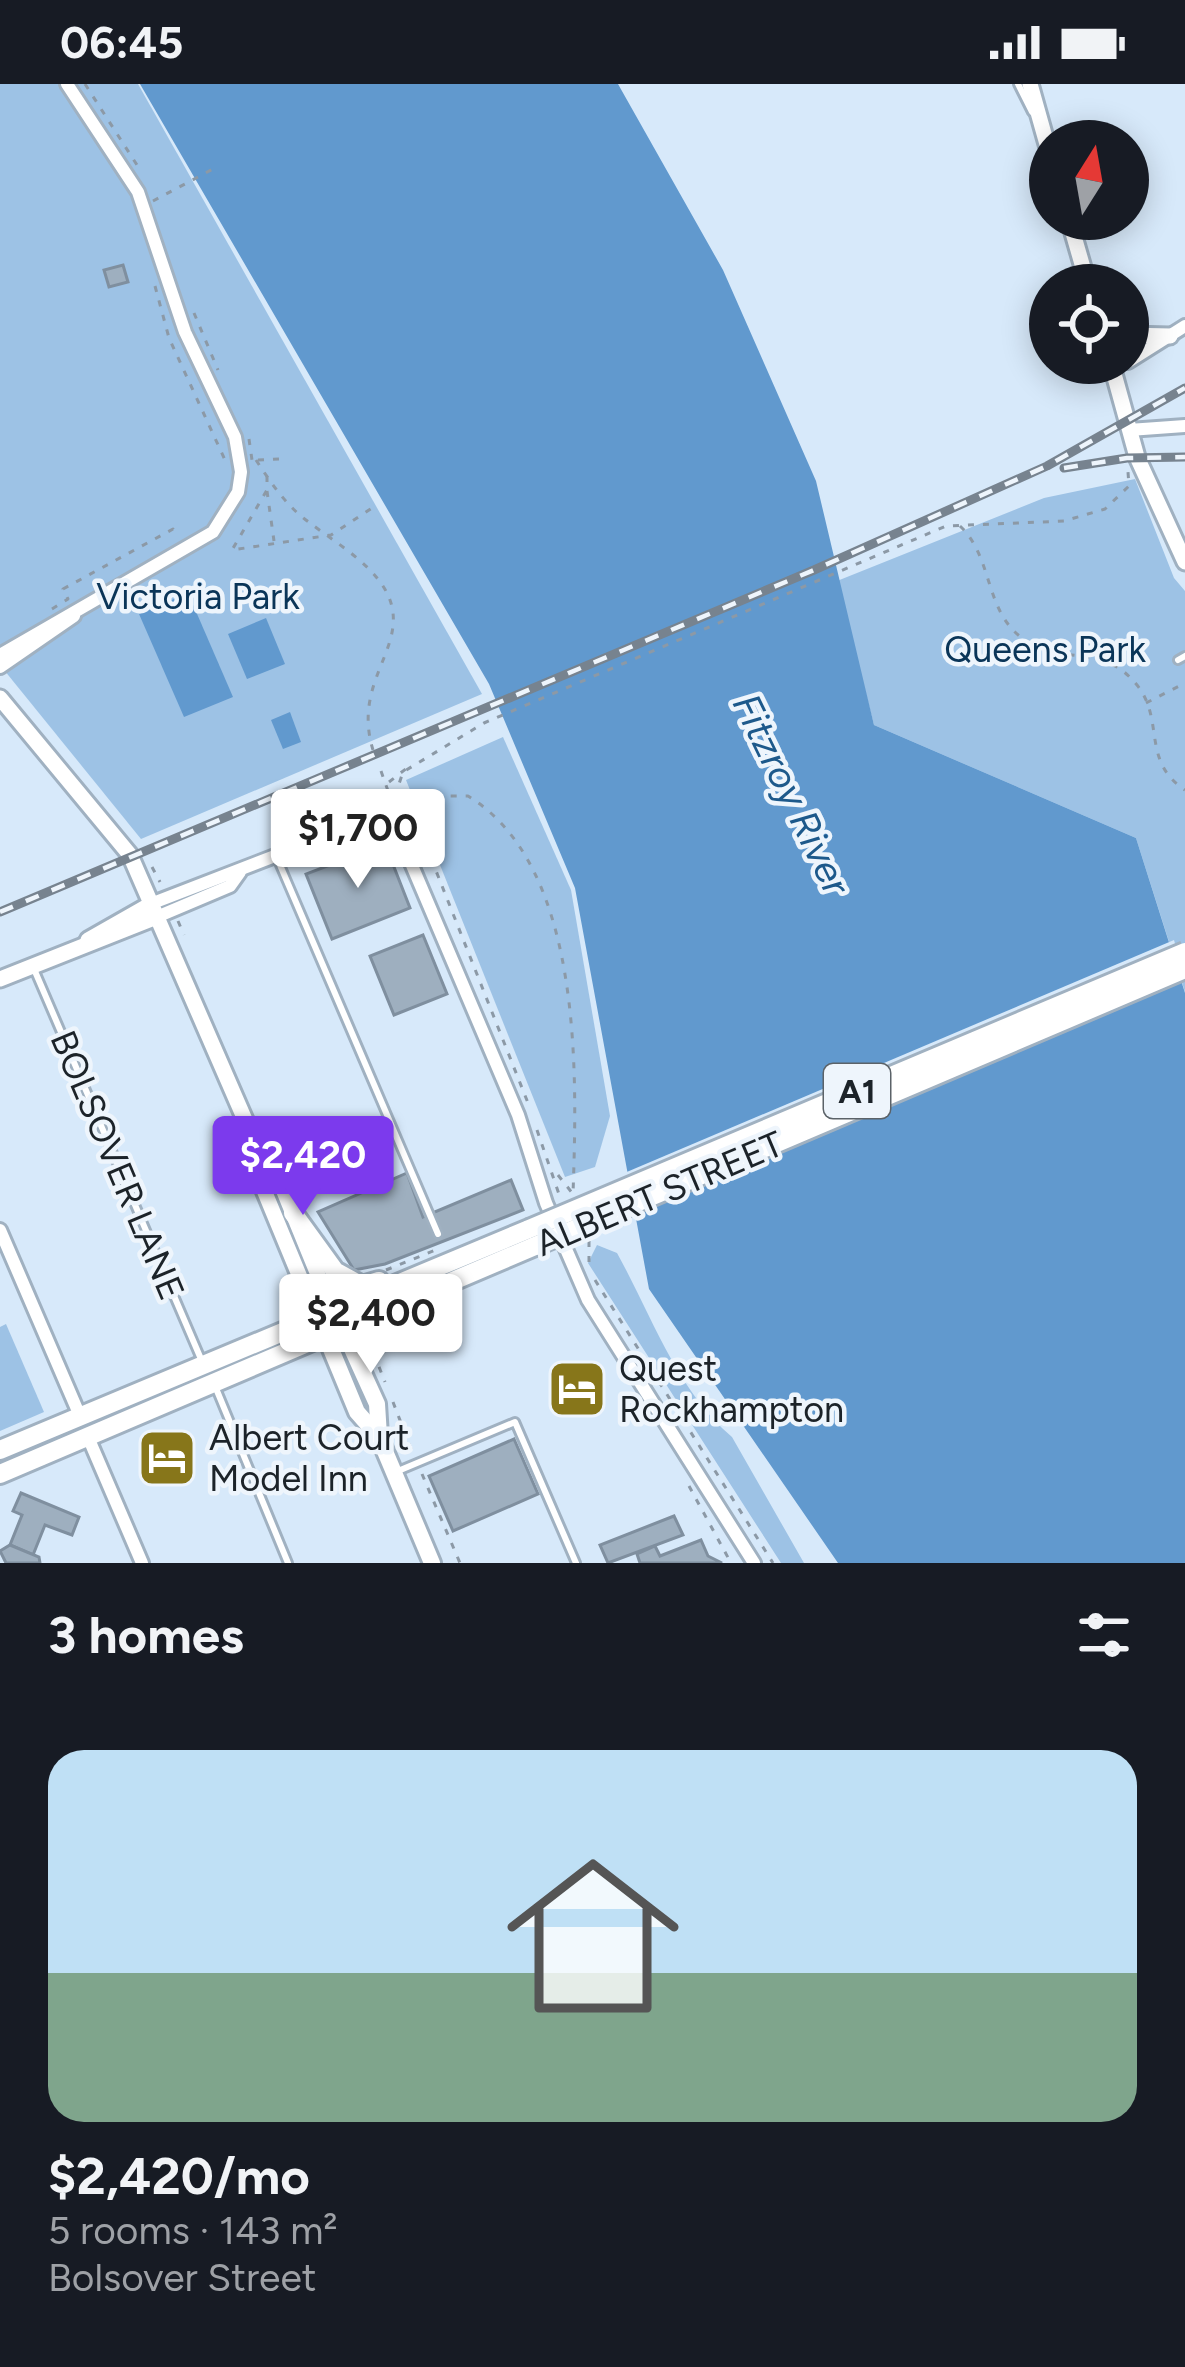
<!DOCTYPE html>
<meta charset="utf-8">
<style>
:root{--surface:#171b24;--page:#20242c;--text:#f1f3f6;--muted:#9ea1a6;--line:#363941;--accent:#7c3aed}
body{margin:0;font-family:Figtree,sans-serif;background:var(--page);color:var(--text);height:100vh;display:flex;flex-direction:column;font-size:45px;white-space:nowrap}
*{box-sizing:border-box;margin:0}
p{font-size:39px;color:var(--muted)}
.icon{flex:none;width:66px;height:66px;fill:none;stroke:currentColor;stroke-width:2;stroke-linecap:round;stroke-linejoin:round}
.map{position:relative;height:1479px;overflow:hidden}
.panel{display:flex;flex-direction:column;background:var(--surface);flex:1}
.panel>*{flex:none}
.needle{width:78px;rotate:11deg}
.tools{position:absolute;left:1029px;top:36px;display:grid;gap:24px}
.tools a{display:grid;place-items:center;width:120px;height:120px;border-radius:50%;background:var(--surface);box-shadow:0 6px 30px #0003;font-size:60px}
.price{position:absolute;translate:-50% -102px;padding:0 27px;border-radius:12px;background:#fff;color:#222;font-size:39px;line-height:78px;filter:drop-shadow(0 3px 6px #0008)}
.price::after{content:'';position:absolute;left:50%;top:72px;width:36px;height:27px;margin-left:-18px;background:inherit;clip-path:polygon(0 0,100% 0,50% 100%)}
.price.on{background:var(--accent);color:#fff}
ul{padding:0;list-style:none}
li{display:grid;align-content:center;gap:24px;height:636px;padding:0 48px}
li+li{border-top:3px solid var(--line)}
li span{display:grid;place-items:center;height:372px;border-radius:36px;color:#555}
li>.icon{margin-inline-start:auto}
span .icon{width:216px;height:216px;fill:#fffc;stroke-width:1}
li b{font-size:51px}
h2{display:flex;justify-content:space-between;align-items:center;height:144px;padding:0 48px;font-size:51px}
.status{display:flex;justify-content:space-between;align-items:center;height:84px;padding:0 60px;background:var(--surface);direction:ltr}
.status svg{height:33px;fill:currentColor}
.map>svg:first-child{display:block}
.green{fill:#9dc2e5}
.water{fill:#6199ce}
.pier{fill:#d7e9fa}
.building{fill:#9eafbf;stroke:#7f8f9f;stroke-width:3}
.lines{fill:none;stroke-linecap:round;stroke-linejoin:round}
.service-casing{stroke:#a0b1c1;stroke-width:12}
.minor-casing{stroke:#a0b1c1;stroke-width:18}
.tertiary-casing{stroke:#a0b1c1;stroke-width:21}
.secondary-casing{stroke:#a0b1c1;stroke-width:22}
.trunk-casing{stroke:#a0b1c1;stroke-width:24}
.path{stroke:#8c99a6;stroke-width:3;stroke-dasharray:6 9;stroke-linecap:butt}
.service{stroke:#fff;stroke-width:6}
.minor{stroke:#fff;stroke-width:12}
.tertiary{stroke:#fff;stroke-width:15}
.secondary{stroke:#fff;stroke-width:16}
.trunk{stroke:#fff;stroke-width:18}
.rail-casing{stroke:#77838f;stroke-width:9}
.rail{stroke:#eef5fc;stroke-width:4.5;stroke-dasharray:14;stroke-linecap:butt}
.trunk-bridge-casing{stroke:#a0b1c1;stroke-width:24;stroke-linecap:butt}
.trunk-bridge{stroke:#fff;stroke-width:18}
.labels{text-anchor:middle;stroke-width:9;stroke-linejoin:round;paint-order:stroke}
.shield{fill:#eef5fc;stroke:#5b6268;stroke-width:3}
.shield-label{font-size:33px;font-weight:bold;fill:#1c2329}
.park-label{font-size:36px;fill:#0a3558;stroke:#eef5fc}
.street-label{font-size:36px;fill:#1c2329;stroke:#eef5fc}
.poi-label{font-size:36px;fill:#1c2329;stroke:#eef5fc;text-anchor:start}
.water-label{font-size:39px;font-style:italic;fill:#1d598b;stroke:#eef5fc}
</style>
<div class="status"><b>06:45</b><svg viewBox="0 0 49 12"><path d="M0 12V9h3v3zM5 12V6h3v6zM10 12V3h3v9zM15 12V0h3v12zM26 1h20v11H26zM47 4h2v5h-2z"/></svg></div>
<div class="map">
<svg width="1185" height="1479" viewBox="0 0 1185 1479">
<rect width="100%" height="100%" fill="#d7e9fa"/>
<g class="green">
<polygon points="0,0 138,0 482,610 141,755 0,581"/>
<polygon points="1135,395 1174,494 1185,507 1185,908 1136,754 874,641 837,497 1044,414"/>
<polygon points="503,653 571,806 610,1032 595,1083 565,1093 406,696"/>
<path d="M597 1161 617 1169C651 1230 677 1307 732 1353L804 1479H781L588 1179Z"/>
<polygon points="6,1240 44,1328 0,1347 0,1243"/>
</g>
<g class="water">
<polygon points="140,0 618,0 723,186 816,397 874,641 1136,754 1185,909 1185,1479 838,1479 649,1205 575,804 489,600"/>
<polygon points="188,509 233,613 184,633 139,530"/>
<polygon points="266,534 285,580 247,595 228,550"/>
<polygon points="290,628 301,658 283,665 271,636"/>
</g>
<polygon class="pier" points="1174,856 1185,897 630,1133 622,1090"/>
<g class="building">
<polygon points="123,181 128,198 109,203 104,186"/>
<polygon points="385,760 410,824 332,855 306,790"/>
<polygon points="423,851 447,910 394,931 370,872"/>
<polygon points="407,1089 423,1133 511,1096 523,1126 385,1180 354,1186 318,1128"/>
<polygon points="514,1355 538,1410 453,1447 429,1392"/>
<polygon points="21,1409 79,1433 72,1451 45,1441 33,1471 10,1461 22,1431 13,1427"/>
<polygon points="674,1432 683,1451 608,1479 600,1461"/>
<polygon points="701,1456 708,1472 722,1479 640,1479 637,1470 655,1462 660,1472"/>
<polygon points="10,1461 39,1473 40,1479 6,1479 0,1467"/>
</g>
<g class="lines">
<defs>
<g id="service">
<polyline points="1018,0 1032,28"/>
<polyline points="1178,576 1185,572"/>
<polyline points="277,774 438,1150"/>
<polyline points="34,885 201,1275"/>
<polyline points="215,1302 288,1479"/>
<polyline points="398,1387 515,1338 576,1479"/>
</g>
<g id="minor">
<polyline points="1128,278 1185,242"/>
<polyline points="1129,346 1185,342"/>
<polyline points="0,571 213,448 238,408 241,388 235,353 185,248 138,108 67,0"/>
<polyline points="0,583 74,532"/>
<polyline points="153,819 376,733 394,739 518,1031 546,1119 588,1216 754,1479"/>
<polyline points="159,832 230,802 240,788"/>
<polyline points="0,1146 80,1332"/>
<polyline points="88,1353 142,1479"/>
</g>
<g id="tertiary">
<polyline points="1030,0 1050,71"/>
<polyline points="1069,135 1088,201"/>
<polyline points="1128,251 1170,252"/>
<polyline points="1111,279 1137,373 1185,478"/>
<polyline points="0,614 130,771 249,1045 259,1094 316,1232"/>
<polyline points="88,856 153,819"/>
<polyline points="0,895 159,832"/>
<polyline points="251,1048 269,1071 332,1225"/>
</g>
<g id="secondary">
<polyline points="343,1245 377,1320 379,1352"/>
<polyline points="326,1253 357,1328 379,1353 432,1479"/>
</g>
<g id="trunk">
<polyline points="293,1129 335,1187 362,1202 379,1197"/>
<polyline points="0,1366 529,1145"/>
<polyline points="0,1390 535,1162"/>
</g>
</defs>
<use href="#service" class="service-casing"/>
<use href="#minor" class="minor-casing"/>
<use href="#tertiary" class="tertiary-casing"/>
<use href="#secondary" class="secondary-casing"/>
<use href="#trunk" class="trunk-casing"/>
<g class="path">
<polyline points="85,0 137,81"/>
<polyline points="153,117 213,85"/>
<polyline points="155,202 169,254 225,376"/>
<polyline points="194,229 218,286"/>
<polyline points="249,355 252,376"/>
<path d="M256 376C271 399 287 423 310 439 337 460 384 486 392 523 402 568 353 601 373 666"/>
<polyline points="258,376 281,375"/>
<polyline points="267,392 267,406 232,466 331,451 378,420"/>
<polyline points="267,407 274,457"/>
<path d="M960 442C995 475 983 531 1028 558 1066 582 1102 558 1137 601 1165 636 1141 677 1185 706"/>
<polyline points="52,525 68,515 63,505 173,445 178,453"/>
<polyline points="1146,619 1185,599"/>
<polyline points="381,687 393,721 409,728 423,754 528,1019"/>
<polyline points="389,698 407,684"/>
<polyline points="408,727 399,700 403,688 484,639 946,442 1064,437 1105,425 1129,402 1128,388"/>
<polyline points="350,728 369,718 391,720"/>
<path d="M418 741 446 712H468C584 783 577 992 573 1110L554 1086"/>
<polyline points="152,783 160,798"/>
<polyline points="178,837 184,851"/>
<polyline points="537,1046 561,1116"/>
<polyline points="589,1157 589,1184"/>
<polyline points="386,1186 438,1165"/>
<polyline points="595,1196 773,1479"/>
<polyline points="368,1255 385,1298"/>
<polyline points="393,1318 413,1370"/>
<polyline points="422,1390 460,1479"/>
<polyline points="689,1402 731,1479"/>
</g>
<use href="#service" class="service"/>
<use href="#minor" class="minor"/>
<use href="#tertiary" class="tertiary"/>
<use href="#secondary" class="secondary"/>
<use href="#trunk" class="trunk"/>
<defs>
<g id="rail">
<polyline points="1064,384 1127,374 1185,373"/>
<polyline points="0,828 814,486 1047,382 1185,304"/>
</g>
</defs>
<use href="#rail" class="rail-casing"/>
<use href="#rail" class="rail"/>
<defs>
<g id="trunk-bridge">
<polyline points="529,1145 1185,868"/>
<polyline points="535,1162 1185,885"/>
</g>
</defs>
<use href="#trunk-bridge" class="trunk-bridge-casing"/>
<use href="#trunk-bridge" class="trunk-bridge"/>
</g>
<defs>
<symbol id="hotel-square" viewBox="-11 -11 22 22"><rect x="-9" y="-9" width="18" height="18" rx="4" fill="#87761a" stroke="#eef5fc"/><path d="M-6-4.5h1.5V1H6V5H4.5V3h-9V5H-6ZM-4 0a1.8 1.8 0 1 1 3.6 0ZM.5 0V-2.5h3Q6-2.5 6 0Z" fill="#fff"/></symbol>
</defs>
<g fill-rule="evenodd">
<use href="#hotel-square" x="544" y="1272" width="66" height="66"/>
<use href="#hotel-square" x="134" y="1341" width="66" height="66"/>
</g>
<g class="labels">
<rect class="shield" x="824" y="980" width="66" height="54" rx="9"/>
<g class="shield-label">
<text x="857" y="1019">A1</text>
</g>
<g class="park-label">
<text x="198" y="525">Victoria Park</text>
<text x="1045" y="578">Queens Park</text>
</g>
<g class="street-label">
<text transform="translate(118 1081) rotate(67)" y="13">BOLSOVER LANE</text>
<text transform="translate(659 1109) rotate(-23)" y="13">ALBERT STREET</text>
</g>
<g class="poi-label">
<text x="619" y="1297">Quest<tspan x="619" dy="41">Rockhampton</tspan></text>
<text x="209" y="1366">Albert Court<tspan x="209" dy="41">Model Inn</tspan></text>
</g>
<g class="water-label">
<text transform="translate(792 710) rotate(64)" y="14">Fitzroy River</text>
</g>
</g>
</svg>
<div class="tools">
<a><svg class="needle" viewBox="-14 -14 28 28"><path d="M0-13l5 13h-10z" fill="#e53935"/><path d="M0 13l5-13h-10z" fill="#9ea1a6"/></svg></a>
<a><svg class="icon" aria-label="locate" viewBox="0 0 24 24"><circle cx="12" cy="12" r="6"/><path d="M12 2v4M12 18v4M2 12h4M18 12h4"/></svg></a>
</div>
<b class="price" style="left:358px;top:807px">$1,700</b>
<b class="price on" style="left:303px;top:1134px">$2,420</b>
<b class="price" style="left:371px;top:1292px">$2,400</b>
</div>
<section class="panel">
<h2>3 homes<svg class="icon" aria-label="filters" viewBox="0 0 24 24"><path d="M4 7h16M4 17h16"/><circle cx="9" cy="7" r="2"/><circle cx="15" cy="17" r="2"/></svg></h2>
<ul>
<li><span style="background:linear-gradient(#bfe0f5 60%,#7fa58c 0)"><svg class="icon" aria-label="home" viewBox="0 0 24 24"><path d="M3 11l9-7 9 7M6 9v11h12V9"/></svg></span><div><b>$2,420/mo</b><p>5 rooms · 143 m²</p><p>Bolsover Street</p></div></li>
</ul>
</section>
